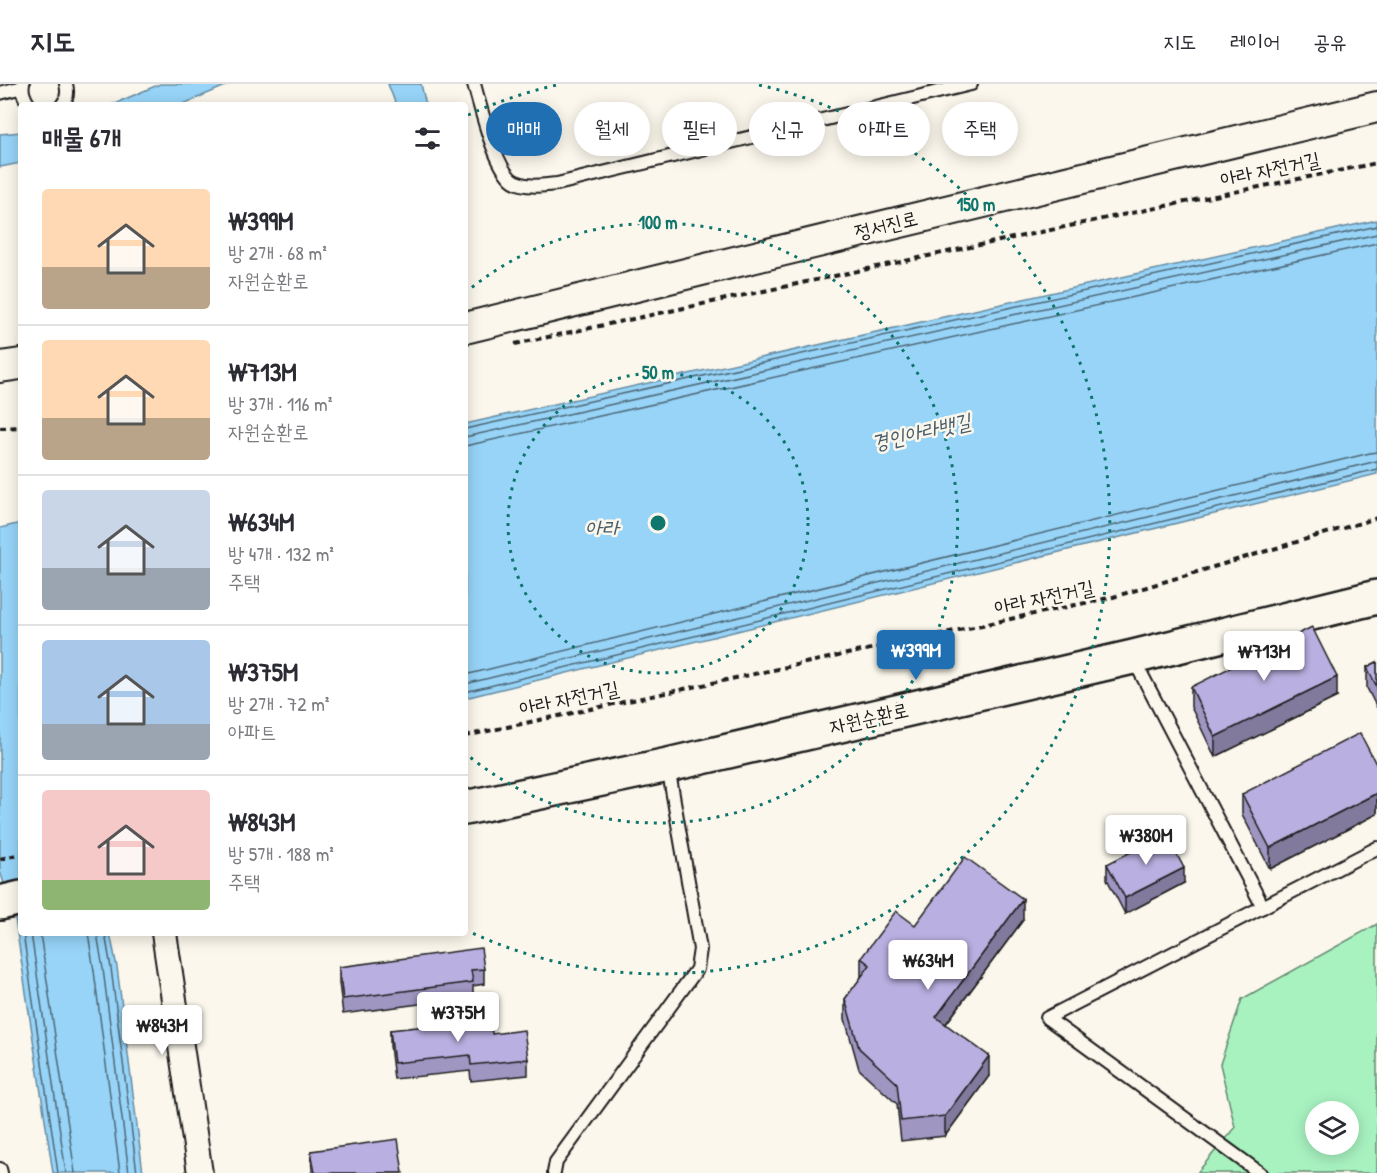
<!DOCTYPE html>
<html lang="ko">
<meta charset="utf-8">
<style>
:root{--surface:#fff;--page:#f2f2f3;--text:#2b2b33;--muted:#7c7c81;--line:#e1e1e2;--accent:#1f6fb2}
body{margin:0;font-family:"Patrick Hand","Poor Story",sans-serif;background:var(--page);color:var(--text);height:100vh;display:flex;flex-direction:column;font-size:22px;white-space:nowrap}
*{box-sizing:border-box;margin:0}
p{font-size:20px;color:var(--muted)}
.icon{flex:none;width:33px;height:33px;fill:none;stroke:currentColor;stroke-width:2;stroke-linecap:round;stroke-linejoin:round}
.map{position:relative;flex:1;overflow:hidden}
.drawer{position:absolute;left:18px;top:18px;width:450px;height:834px;display:flex;flex-direction:column;background:var(--surface);border-radius:6px;box-shadow:0 3px 15px #0003}
.drawer>*{flex:none}
.top-card{position:absolute;left:486px;top:18px;width:570px;height:54px;display:flex;gap:12px}
.tools{position:absolute;left:1305px;top:1017px;display:grid;gap:12px}
.tools a{display:grid;place-items:center;width:54px;height:54px;border-radius:50%;background:var(--surface);box-shadow:0 3px 15px #0003;font-size:30px}
.price{position:absolute;translate:-50% -51px;padding:0 14px;border-radius:6px;background:#fff;color:#222;font-size:20px;line-height:39px;filter:drop-shadow(0 2px 3px #0008)}
.price::after{content:'';position:absolute;left:50%;top:36px;width:18px;height:14px;margin-left:-9px;background:inherit;clip-path:polygon(0 0,100% 0,50% 100%)}
.price.on{background:var(--accent);color:#fff}
ul{padding:0;list-style:none}
li{display:flex;align-items:center;gap:18px;height:150px;padding:0 24px}
li+li{border-top:2px solid var(--line)}
li span{display:grid;place-items:center;flex:none;width:168px;height:120px;border-radius:6px;color:#555}
li>.icon{margin-inline-start:auto}
span .icon{width:72px;height:72px;fill:#fffc;stroke-width:1}
li b{font-size:26px}
h2{display:flex;justify-content:space-between;align-items:center;height:72px;padding:0 24px;font-size:26px}
.pill{padding:0 21px;border-radius:27px;background:var(--surface);box-shadow:0 3px 15px #0003;font-size:21px;line-height:54px}
.pill.on{background:var(--accent);color:#fff}
header{display:flex;align-items:center;gap:36px;box-sizing:border-box;height:84px;padding:0 30px;background:var(--surface);border-bottom:2px solid var(--line)}
header strong{font-size:28px}
nav{display:flex;gap:33px;margin-inline-start:auto;font-size:21px}
.map>svg:first-child{display:block}
.green{fill:#a8f2c0;stroke:#62876e;stroke-width:1.5;fill-rule:evenodd}
.water{fill:#97d4f8;stroke:#668aa0;stroke-width:1.5}
.lines{fill:none;stroke-linecap:round;stroke-linejoin:round}
.shore{stroke:#4d6674;stroke-width:1.5}
.service-casing{stroke:#1c1c1c;stroke-width:16}
.minor-casing{stroke:#1c1c1c;stroke-width:28}
.tertiary-casing{stroke:#1c1c1c;stroke-width:34}
.secondary-casing{stroke:#1c1c1c;stroke-width:38}
.path{stroke:#1c1c1c;stroke-width:4;stroke-dasharray:6 4.5;stroke-linecap:butt}
.service{stroke:#fbf7ec;stroke-width:12}
.minor{stroke:#fbf7ec;stroke-width:24}
.tertiary{stroke:#fbf7ec;stroke-width:30}
.secondary{stroke:#fbf7ec;stroke-width:33}
.wall{fill:#9f96c1;stroke:#1c1c1c;stroke-width:1.5}
.shaded-wall{fill:#827a9d;stroke:#1c1c1c;stroke-width:1.5}
.building{fill:#b9afe0;stroke:#1c1c1c;stroke-width:1.5}
.ring{fill:none;stroke:#0f766e;stroke-width:3;stroke-dasharray:3 6}
.labels{text-anchor:middle;stroke-width:5;stroke-linejoin:round;paint-order:stroke}
.street-label{font-size:20px;fill:#1c1c1c;stroke:#fbf7ec}
.water-label{font-size:21px;font-style:italic;fill:#475c69;stroke:#fbf7ec}
.centre{fill:#0f766e;stroke:#fbf7ec;stroke-width:3}
.ring-label{font-size:18px;text-anchor:middle;font-weight:bold;fill:#0f766e;stroke:#fbf7ec;stroke-width:5;stroke-linejoin:round;paint-order:stroke}
</style>
<header>
<strong>지도</strong>
<nav><a>지도</a><a>레이어</a><a>공유</a></nav>
</header>
<div class="map">
<svg width="1377" height="1089" viewBox="0 0 1377 1089">
<rect width="100%" height="100%" fill="#fbf7ec"/>
<filter id="ink" filterUnits="userSpaceOnUse"><feTurbulence type="fractalNoise" baseFrequency=".0167" numOctaves="2"/><feDisplacementMap in="SourceGraphic" scale="12" xChannelSelector="R" yChannelSelector="G"/><feConvolveMatrix kernelMatrix="1 2 1 2 8 2 1 2 1" color-interpolation-filters="sRGB"/></filter>
<g filter="url(#ink)">
<path class="green" d="M1377 840V1089H1197L1235 1043 1220 980 1242 915ZM1316 1028H1348V1060H1316Z"/>
<g class="water">
<polygon points="160,0 230,0 181,21 111,21"/>
<polygon points="388,0 421,0 426,21 396,21"/>
<polygon points="21,48 21,79 0,83 0,50"/>
<polygon points="1377,136 1377,390 465,614 465,340"/>
<polygon points="21,439 21,849 110,849 117,883 143,1089 53,1089 15,835 0,787 0,444"/>
</g>
<g class="lines">
<g class="shore">
<polyline points="465,345 1377,142"/>
<polyline points="465,353 1377,150"/>
<polyline points="465,362 1377,159"/>
<polyline points="465,591 1370,369 1377,368"/>
<polyline points="465,600 1377,377"/>
<polyline points="465,608 1377,385"/>
<polyline points="23,849 58,1089"/>
<polyline points="31,849 66,1089"/>
<polyline points="40,849 75,1089"/>
<polyline points="88,849 94,887 120,1089"/>
<polyline points="97,849 103,885 129,1089"/>
<polyline points="105,849 111,884 137,1089"/>
</g>
<defs>
<g id="service">
<path d="M23 0C21 8 25 15 29 21"/>
<path d="M474 0C480 21 496 90 516 98 529 104 543 101 557 100L971 0"/>
<polyline points="0,9 22,3"/>
<path d="M62 21C68 15 68 8 66 0"/>
<polyline points="1133,574 1263,823"/>
<polyline points="0,1085 1,1089"/>
<polyline points="554,1089 556,1078 697,885 700,865 668,683"/>
<polyline points="1260,1089 1047,934 1377,764"/>
</g>
<polyline id="minor" points="164,849 200,1089"/>
<g id="tertiary">
<polyline points="465,244 714,183 1377,23"/>
<polyline points="0,283 21,280"/>
</g>
<g id="secondary">
<polyline points="465,724 668,681 1133,573 1377,513"/>
<polyline points="0,819 21,814"/>
</g>
</defs>
<use href="#service" class="service-casing"/>
<use href="#minor" class="minor-casing"/>
<use href="#tertiary" class="tertiary-casing"/>
<use href="#secondary" class="secondary-casing"/>
<g class="path">
<polyline points="515,260 1107,134 1377,79"/>
<polyline points="0,344 21,343"/>
<polyline points="465,652 1113,513 1377,434"/>
<polyline points="0,775 21,770"/>
</g>
<use href="#service" class="service"/>
<use href="#minor" class="minor"/>
<use href="#tertiary" class="tertiary"/>
<use href="#secondary" class="secondary"/>
</g>
<g class="wall">
<polygon points="1377,578 1377,624 1367,604 1367,583"/>
<polygon points="1191,603 1337,613 1215,673 1191,623"/>
<polygon points="1377,682 1377,730 1270,785 1242,730 1242,710"/>
<polygon points="1107,780 1184,799 1125,830 1107,795"/>
<polygon points="1023,836 946,940 989,992 945,1052 901,1057 897,1020 859,985 845,935 845,915 861,894 861,874 915,841"/>
<polygon points="339,883 484,885 484,900 473,902 473,913 343,930 339,899"/>
<polygon points="390,946 528,975 528,991 471,997 470,987 394,995 390,962"/>
<polygon points="311,1067 403,1089 312,1089"/>
</g>
<g class="shaded-wall">
<polygon points="1337,593 1337,613 1215,673 1215,653"/>
<polygon points="1377,709 1377,730 1270,785 1270,764"/>
<polygon points="1184,784 1184,799 1125,830 1125,814"/>
<polygon points="1023,815 1023,836 936,953 936,933"/>
<polygon points="989,972 989,992 945,1052 945,1032"/>
</g>
<g class="building">
<polygon points="1312,543 1337,593 1215,653 1191,603"/>
<polygon points="1377,578 1377,603 1367,583"/>
<polygon points="1360,649 1377,682 1377,709 1270,764 1242,710"/>
<polygon points="1166,750 1184,784 1125,814 1107,780"/>
<polygon points="965,773 1023,815 936,933 989,972 945,1032 901,1037 897,999 859,964 845,915 870,881 861,874 896,827 915,841"/>
<polygon points="481,864 484,885 471,886 473,898 343,915 339,883"/>
<polygon points="490,935 492,950 524,946 528,975 471,981 470,971 394,979 390,946"/>
<polygon points="398,1055 403,1089 315,1089 311,1067"/>
</g>
</g>
<g class="ring">
<circle cx="658" cy="439" r="150"/>
<path d="M465 209A300 300 0 1 1 465 669"/>
<path d="M468 31A450 450 0 0 1 557 1M759 1A450 450 0 1 1 468 847"/>
</g>
<g class="labels">
<g class="street-label">
<text transform="translate(1270 85) rotate(-12)" y="7">아라 자전거길</text>
<text transform="translate(886 141) rotate(-14)" y="7">정서진로</text>
<text transform="translate(1044 513) rotate(-12)" y="7">아라 자전거길</text>
<text transform="translate(569 614) rotate(-12)" y="7">아라 자전거길</text>
<text transform="translate(869 634) rotate(-13)" y="7">자원순환로</text>
</g>
<g class="water-label">
<text transform="translate(921 348) rotate(-13)" y="7">경인아라뱃길</text>
<text x="602" y="451">아라</text>
</g>
</g>
<circle cx="658" cy="439" r="9" class="centre"/>
<g class="ring-label">
<text x="976" y="127">150 m</text>
<text x="658" y="145">100 m</text>
<text x="658" y="295">50 m</text>
</g>
</svg>
<div class="tools">
<a><svg class="icon" aria-label="layers" viewBox="0 0 24 24"><path d="M12 4l9 5-9 5-9-5zM3 14l9 5 9-5"/></svg></a>
</div>
<b class="price on" style="left:916px;top:597px">₩399M</b>
<b class="price" style="left:1264px;top:598px">₩713M</b>
<b class="price" style="left:1146px;top:782px">₩380M</b>
<b class="price" style="left:928px;top:907px">₩634M</b>
<b class="price" style="left:458px;top:959px">₩375M</b>
<b class="price" style="left:162px;top:972px">₩843M</b>
<div class="top-card">
<a class="pill on">매매</a>
<a class="pill">월세</a>
<a class="pill">필터</a>
<a class="pill">신규</a>
<a class="pill">아파트</a>
<a class="pill">주택</a>
</div>
<section class="drawer">
<h2>매물 6개<svg class="icon" aria-label="filters" viewBox="0 0 24 24"><path d="M4 7h16M4 17h16"/><circle cx="9" cy="7" r="2"/><circle cx="15" cy="17" r="2"/></svg></h2>
<ul>
<li><span style="background:linear-gradient(#ffd9b3 65%,#b9a48a 0)"><svg class="icon" aria-label="home" viewBox="0 0 24 24"><path d="M3 11l9-7 9 7M6 9v11h12V9"/></svg></span><div><b>₩399M</b><p>방 2개 · 68 m²</p><p>자원순환로</p></div></li>
<li><span style="background:linear-gradient(#ffd9b3 65%,#b9a48a 0)"><svg class="icon" aria-label="home" viewBox="0 0 24 24"><path d="M3 11l9-7 9 7M6 9v11h12V9"/></svg></span><div><b>₩713M</b><p>방 3개 · 116 m²</p><p>자원순환로</p></div></li>
<li><span style="background:linear-gradient(#c9d6e8 65%,#9aa5b1 0)"><svg class="icon" aria-label="home" viewBox="0 0 24 24"><path d="M3 11l9-7 9 7M6 9v11h12V9"/></svg></span><div><b>₩634M</b><p>방 4개 · 132 m²</p><p>주택</p></div></li>
<li><span style="background:linear-gradient(#a9c7e8 70%,#9aa5b1 0)"><svg class="icon" aria-label="home" viewBox="0 0 24 24"><path d="M3 11l9-7 9 7M6 9v11h12V9"/></svg></span><div><b>₩375M</b><p>방 2개 · 72 m²</p><p>아파트</p></div></li>
<li><span style="background:linear-gradient(#f6c9c9 75%,#8fb573 0)"><svg class="icon" aria-label="home" viewBox="0 0 24 24"><path d="M3 11l9-7 9 7M6 9v11h12V9"/></svg></span><div><b>₩843M</b><p>방 5개 · 188 m²</p><p>주택</p></div></li>
</ul>
</section>
</div>
